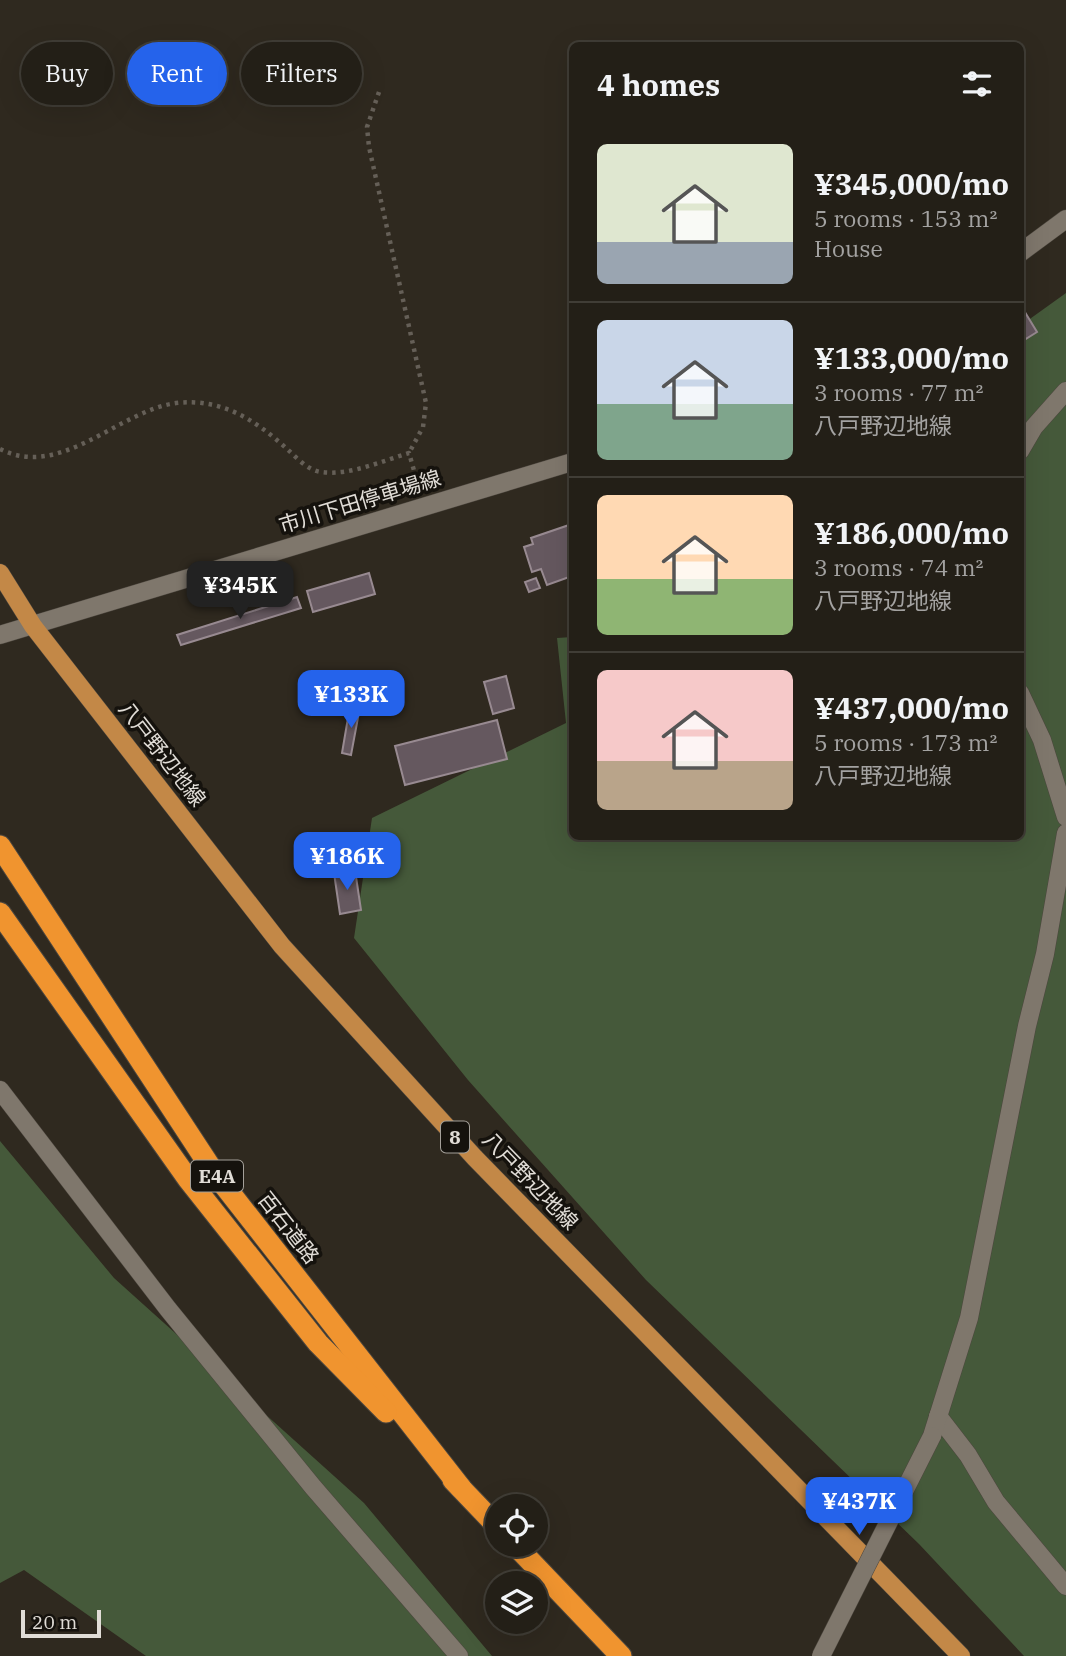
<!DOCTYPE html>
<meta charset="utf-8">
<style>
:root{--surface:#231f17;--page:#2b2720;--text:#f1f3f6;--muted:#a3a2a1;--line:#403d36;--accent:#2563eb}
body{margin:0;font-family:"IBM Plex Serif","Noto Sans JP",serif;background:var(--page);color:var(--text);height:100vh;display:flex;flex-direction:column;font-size:26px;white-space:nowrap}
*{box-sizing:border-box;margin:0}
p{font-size:23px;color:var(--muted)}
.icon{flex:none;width:38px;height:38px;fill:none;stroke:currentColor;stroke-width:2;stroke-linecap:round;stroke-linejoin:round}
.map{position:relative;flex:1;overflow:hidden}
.sheet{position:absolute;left:569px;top:42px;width:455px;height:798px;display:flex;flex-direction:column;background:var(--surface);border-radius:10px;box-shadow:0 7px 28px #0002,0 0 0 2px var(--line)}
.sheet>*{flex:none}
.banner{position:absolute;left:21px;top:42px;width:443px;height:63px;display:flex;gap:14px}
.controls{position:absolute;left:485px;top:1494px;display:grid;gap:14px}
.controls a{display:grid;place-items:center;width:63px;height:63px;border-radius:50%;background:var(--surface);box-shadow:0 7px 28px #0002,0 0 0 2px var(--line);font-size:35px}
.scale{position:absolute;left:21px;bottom:18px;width:80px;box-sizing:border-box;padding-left:7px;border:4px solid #e1ddd7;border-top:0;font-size:19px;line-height:24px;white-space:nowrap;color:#e1ddd7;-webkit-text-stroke:5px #15120d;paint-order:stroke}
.price{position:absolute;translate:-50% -60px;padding:0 16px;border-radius:14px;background:var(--accent);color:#fff;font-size:23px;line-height:46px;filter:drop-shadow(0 2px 4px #0008)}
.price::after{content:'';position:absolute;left:50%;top:42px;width:21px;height:16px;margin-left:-10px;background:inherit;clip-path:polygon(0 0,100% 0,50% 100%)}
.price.on{background:#222;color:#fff}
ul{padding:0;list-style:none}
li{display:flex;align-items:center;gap:21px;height:175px;padding:0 28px}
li+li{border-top:2px solid var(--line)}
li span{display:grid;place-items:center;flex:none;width:196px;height:140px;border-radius:10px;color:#555}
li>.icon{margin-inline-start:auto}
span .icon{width:84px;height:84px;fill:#fffc;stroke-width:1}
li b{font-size:30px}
h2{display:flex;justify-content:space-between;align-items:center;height:84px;padding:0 28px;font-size:30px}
.chip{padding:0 24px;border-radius:32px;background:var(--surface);box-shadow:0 7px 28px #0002,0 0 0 2px var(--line);font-size:24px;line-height:63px}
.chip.on{background:var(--accent);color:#fff}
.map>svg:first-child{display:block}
.green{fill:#45593a}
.building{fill:#65585f;stroke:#988a91;stroke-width:2}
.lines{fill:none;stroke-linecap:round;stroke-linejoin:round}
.minor-casing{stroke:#4c463e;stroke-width:19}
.secondary-casing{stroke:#4c463e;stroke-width:19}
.primary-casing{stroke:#4c463e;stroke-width:19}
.motorway-casing{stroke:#4c463e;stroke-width:23}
.path{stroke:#655f57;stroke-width:4.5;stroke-dasharray:3.5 5;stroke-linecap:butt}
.minor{stroke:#7f776c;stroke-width:18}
.secondary{stroke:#7f776c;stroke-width:18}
.primary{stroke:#c38847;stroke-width:18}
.motorway{stroke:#f0942f;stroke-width:21}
.minor-bridge-casing{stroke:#4c463e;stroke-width:19;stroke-linecap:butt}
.minor-bridge{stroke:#7f776c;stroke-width:18}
.labels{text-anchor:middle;stroke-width:7;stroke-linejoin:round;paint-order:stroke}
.shield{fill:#15120d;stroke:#a4a09a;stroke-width:2}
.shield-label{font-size:19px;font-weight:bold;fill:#e1ddd7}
.street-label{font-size:21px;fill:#e1ddd7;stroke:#15120d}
</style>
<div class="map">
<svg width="1066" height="1656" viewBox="0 0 1066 1656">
<rect width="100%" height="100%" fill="#2f291f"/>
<g class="green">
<polygon points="1066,293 1066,1656 1024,1656 919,1544 646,1280 468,1080 354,938 372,818 566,723 557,638 572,637 572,836 1020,836 1020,326"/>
<polygon points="0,1141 114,1278 364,1503 492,1656 146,1656 24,1570 0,1583"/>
</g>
<g class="building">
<polygon points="1020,304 1037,332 1024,340 1020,333"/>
<polygon points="572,524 572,576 547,585 541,569 532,572 524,547 533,544 531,538"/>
<polygon points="369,573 375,594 313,612 307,591"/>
<polygon points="536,578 540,588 529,592 525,582"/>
<polygon points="297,597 301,608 181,645 177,635"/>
<polygon points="506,676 514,708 493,714 484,682"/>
<polygon points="350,706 360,707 351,755 342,753"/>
<polygon points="497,720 507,759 405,785 395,746"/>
<polygon points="355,870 361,910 340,914 334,873"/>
</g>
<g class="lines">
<defs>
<g id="minor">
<polyline points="1020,451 1034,427 1066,391"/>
<polyline points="1020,693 1042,740 1066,817"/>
<polyline points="0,1090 168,1309 313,1487 459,1656"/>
<polyline points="938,1416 968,1455 996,1502 1066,1586"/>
<polyline points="932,1436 969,1318 1027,1026 1045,954 1066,833"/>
</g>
<g id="secondary">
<polyline points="1020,253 1066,219"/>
<polyline points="0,635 572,462"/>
</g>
<polyline id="primary" points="0,573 33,626 282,946 475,1158 961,1656"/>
<g id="motorway">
<polyline points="0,846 213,1171 461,1488"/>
<polyline points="0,913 188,1179 318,1343 386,1412"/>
<polyline points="453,1480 497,1526"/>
<polyline points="515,1545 621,1656"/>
</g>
</defs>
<use href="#minor" class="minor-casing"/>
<use href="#secondary" class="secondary-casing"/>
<use href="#primary" class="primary-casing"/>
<use href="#motorway" class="motorway-casing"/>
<g class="path">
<polyline points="379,92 367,127 369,147 426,403 423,427 409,453"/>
<path d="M0 449C61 480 118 411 176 403 221 398 254 419 286 448 296 457 307 470 321 472 349 476 382 461 409 453L419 488"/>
</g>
<use href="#minor" class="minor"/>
<use href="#secondary" class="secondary"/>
<use href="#primary" class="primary"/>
<use href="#motorway" class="motorway"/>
<defs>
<polyline id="minor-bridge" points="821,1656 932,1436"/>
</defs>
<use href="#minor-bridge" class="minor-bridge-casing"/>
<use href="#minor-bridge" class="minor-bridge"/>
</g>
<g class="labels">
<g class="shield">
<rect x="441" y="1121.5" width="28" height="31" rx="5"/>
<rect x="191" y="1160.5" width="52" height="31" rx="5"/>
</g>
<g class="shield-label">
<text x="455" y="1144">8</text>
<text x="217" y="1183">E4A</text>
</g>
<g class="street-label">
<text transform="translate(360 502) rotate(-17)" y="7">市川下田停車場線</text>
<text transform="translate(162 754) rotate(52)" y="7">八戸野辺地線</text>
<text transform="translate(530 1181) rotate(46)" y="7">八戸野辺地線</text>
<text transform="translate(288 1228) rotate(52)" y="7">百石道路</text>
</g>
</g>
</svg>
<div class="controls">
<a><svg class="icon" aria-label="locate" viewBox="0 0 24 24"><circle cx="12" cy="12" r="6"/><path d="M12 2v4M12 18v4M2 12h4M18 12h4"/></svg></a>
<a><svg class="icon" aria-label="layers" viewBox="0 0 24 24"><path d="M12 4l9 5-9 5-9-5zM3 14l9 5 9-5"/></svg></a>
</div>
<div class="scale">20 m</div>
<b class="price on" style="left:240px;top:621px">¥345K</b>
<b class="price" style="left:351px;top:730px">¥133K</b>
<b class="price" style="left:347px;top:892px">¥186K</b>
<b class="price" style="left:859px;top:1537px">¥437K</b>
<div class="banner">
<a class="chip">Buy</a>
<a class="chip on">Rent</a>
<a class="chip">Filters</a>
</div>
<section class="sheet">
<h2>4 homes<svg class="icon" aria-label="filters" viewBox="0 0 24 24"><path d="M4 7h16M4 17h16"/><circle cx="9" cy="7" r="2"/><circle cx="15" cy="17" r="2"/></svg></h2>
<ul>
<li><span style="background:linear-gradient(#dfe7d0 70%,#9aa5b1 0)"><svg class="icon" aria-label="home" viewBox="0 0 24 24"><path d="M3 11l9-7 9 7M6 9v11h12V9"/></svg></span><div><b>¥345,000/mo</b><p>5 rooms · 153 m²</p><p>House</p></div></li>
<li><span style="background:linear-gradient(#c9d6e8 60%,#7fa58c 0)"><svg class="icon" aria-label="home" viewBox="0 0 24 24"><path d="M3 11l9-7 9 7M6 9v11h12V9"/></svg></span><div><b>¥133,000/mo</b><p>3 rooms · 77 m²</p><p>八戸野辺地線</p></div></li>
<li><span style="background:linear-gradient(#ffd9b3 60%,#8fb573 0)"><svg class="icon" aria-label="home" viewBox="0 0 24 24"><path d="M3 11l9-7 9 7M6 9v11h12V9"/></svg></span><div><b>¥186,000/mo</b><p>3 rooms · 74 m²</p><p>八戸野辺地線</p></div></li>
<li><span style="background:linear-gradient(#f6c9c9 65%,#b9a48a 0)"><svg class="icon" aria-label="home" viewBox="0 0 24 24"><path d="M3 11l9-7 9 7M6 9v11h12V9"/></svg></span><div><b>¥437,000/mo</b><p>5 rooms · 173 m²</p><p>八戸野辺地線</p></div></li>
</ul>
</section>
</div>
